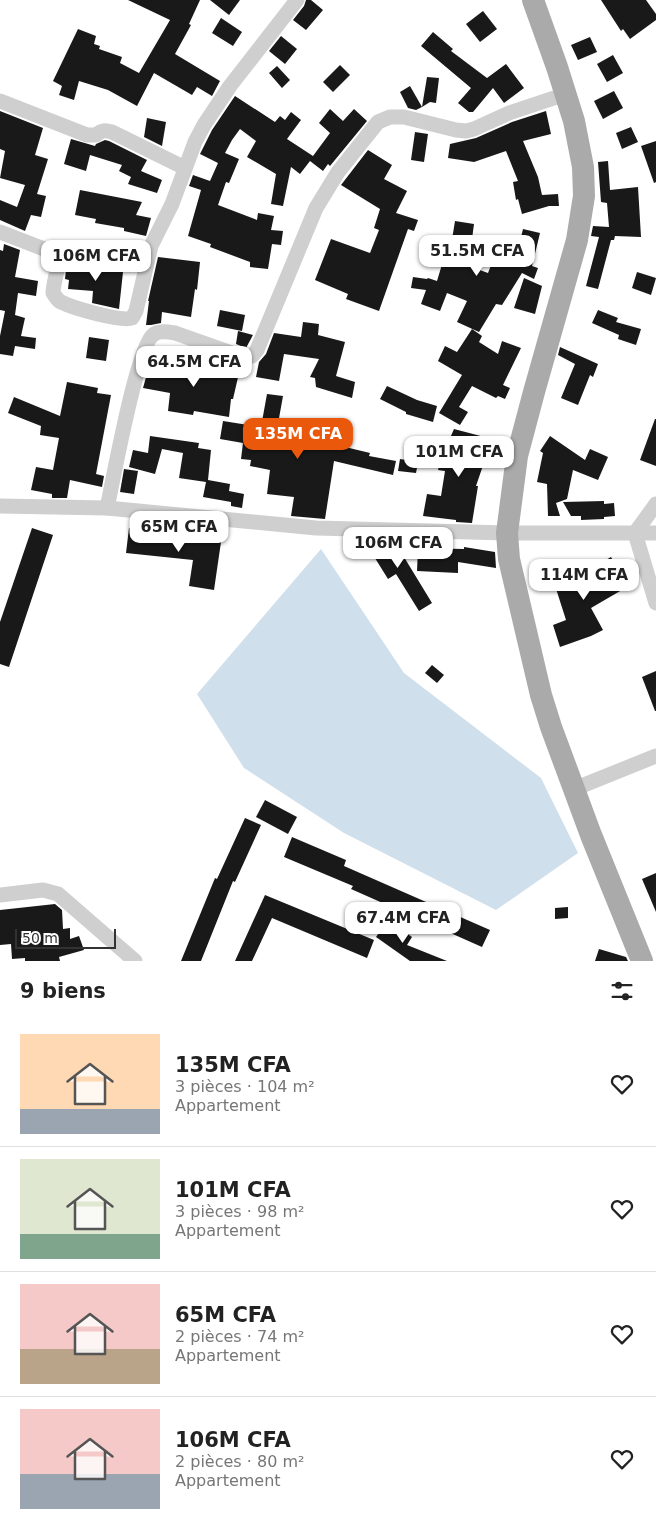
<!DOCTYPE html>
<html lang="fr">
<meta charset="utf-8">
<style>
:root{--surface:#fff;--page:#f6f6f6;--text:#222;--muted:#767676;--line:#e0e0e0;--accent:#ea580c}
body{margin:0;font-family:"DejaVu Sans",sans-serif;background:var(--page);color:var(--text);height:100vh;display:flex;flex-direction:column;font-size:19px;white-space:nowrap}
*{box-sizing:border-box;margin:0}
p{font-size:16px;color:var(--muted)}
.icon{flex:none;width:28px;height:28px;fill:none;stroke:currentColor;stroke-width:2;stroke-linecap:round;stroke-linejoin:round}
.map{position:relative;height:961px;overflow:hidden}
.panel{display:flex;flex-direction:column;background:var(--surface);flex:1}
.panel>*{flex:none}
.scale{position:absolute;left:15px;bottom:12px;width:101px;box-sizing:border-box;padding-left:5px;border:2px solid #323232;border-top:0;font-size:14px;line-height:18px;white-space:nowrap;color:#323232;-webkit-text-stroke:4px #fff;paint-order:stroke}
.price{position:absolute;translate:-50% -42px;padding:0 11px;border-radius:10px;background:#fff;color:#222;font-size:16px;line-height:32px;filter:drop-shadow(0 1px 2px #0008)}
.price::after{content:'';position:absolute;left:50%;top:30px;width:15px;height:11px;margin-left:-8px;background:inherit;clip-path:polygon(0 0,100% 0,50% 100%)}
.price.selected{background:var(--accent);color:#fff}
ul{padding:0;list-style:none}
li{display:flex;align-items:center;gap:15px;height:125px;padding:0 20px}
li+li{border-top:1px solid var(--line)}
li span{display:grid;place-items:center;flex:none;width:140px;height:100px;border-radius:0px;color:#555}
li>.icon{margin-inline-start:auto}
span .icon{width:60px;height:60px;fill:#fffc;stroke-width:1}
li b{font-size:21px}
h2{display:flex;justify-content:space-between;align-items:center;height:60px;padding:0 20px;font-size:21px}
.map>svg:first-child{display:block}
.water{fill:#cfdfec}
.building{fill:#191919}
.lines{fill:none;stroke-linecap:round;stroke-linejoin:round}
.minor{stroke:#cfcfcf;stroke-width:15}
.primary{stroke:#aaa;stroke-width:22}
</style>
<div class="map">
<svg width="656" height="961" viewBox="0 0 656 961">
<rect width="100%" height="100%" fill="#fff"/>
<polygon class="water" points="321,549 404,673 541,778 578,853 496,910 344,833 244,768 197,694"/>
<g class="building">
<polygon points="128,0 200,0 189,24 191,25 175,54 220,81 212,96 197,87 192,95 154,73 137,106 108,90 79,81 74,100 59,95 62,86 53,81 78,29 96,36 94,44 100,46 99,49 122,57 120,63 139,73 170,20"/>
<polygon points="210,0 240,0 229,15"/>
<polygon points="306,0 311,0 323,10 306,30 293,20 304,6"/>
<polygon points="601,0 646,0 656,14 656,20 630,39 623,29 621,31"/>
<polygon points="483,11 497,29 480,42 466,24"/>
<polygon points="221,18 242,32 233,46 212,33"/>
<polygon points="433,32 453,49 451,51 487,78 506,64 524,88 504,103 493,88 473,112 469,112 458,103 471,88 421,46"/>
<polygon points="281,36 297,49 285,64 269,51"/>
<polygon points="590,37 597,52 578,60 571,45"/>
<polygon points="613,55 623,73 607,82 597,64"/>
<polygon points="340,65 350,75 333,92 323,82"/>
<polygon points="277,66 290,80 282,88 269,73"/>
<polygon points="427,77 439,78 436,103 430,102 422,107"/>
<polygon points="410,86 422,107 416,110 408,108 400,92"/>
<polygon points="614,91 623,108 603,119 594,101"/>
<polygon points="235,96 275,122 280,116 285,120 291,112 301,120 287,139 313,156 330,133 319,123 330,109 343,121 354,109 367,121 330,166 328,164 323,171 310,161 300,174 291,167 283,206 271,204 276,174 247,157 256,141 240,129 232,140 225,153 239,159 229,183 226,182 218,205 257,220 258,213 274,216 271,230 283,231 281,245 272,244 268,269 250,267 250,262 210,247 211,244 188,236 201,190 189,186 193,175 210,181 218,163 200,154 212,130"/>
<polygon points="0,111 43,128 35,155 48,159 37,194 46,196 41,217 31,215 25,231 0,220 0,200 17,207 25,185 0,178 5,151 0,149"/>
<polygon points="546,111 551,134 523,141 538,177 542,195 558,194 559,206 549,206 522,214 518,199 516,200 513,182 518,181 506,151 474,162 448,158 450,144 476,138 512,122"/>
<polygon points="147,118 166,122 162,146 144,137"/>
<polygon points="631,127 638,142 622,149 616,133"/>
<polygon points="415,132 428,134 424,162 411,160"/>
<polygon points="71,139 95,146 96,144 105,140 109,141 147,160 141,171 162,180 157,193 128,184 131,177 119,171 122,165 90,155 86,171 64,164"/>
<polygon points="656,141 656,182 654,183 641,146"/>
<polygon points="368,150 392,165 384,179 407,191 396,213 418,220 414,231 408,229 379,311 346,299 348,294 315,280 331,239 370,253 379,230 374,228 380,209 341,185"/>
<polygon points="608,161 610,190 638,187 641,237 615,236 614,240 611,240 598,289 586,286 599,237 591,236 593,226 609,227 607,203 601,202 598,162"/>
<polygon points="80,190 142,202 136,215 151,218 146,236 124,231 124,228 95,223 96,219 75,215"/>
<polygon points="455,221 474,224 472,239 471,238 463,264 488,273 495,255 515,262 523,229 540,233 532,266 538,268 534,279 522,273 502,305 496,304 479,332 457,322 467,301 447,293 440,311 421,304 426,290 411,288 413,277 427,279 428,278 437,281 446,251 450,252"/>
<polygon points="4,244 20,250 15,277 38,281 36,296 18,293 15,315 25,318 21,336 36,338 35,349 15,346 13,356 0,354 0,336 5,311 0,310 0,250 3,251"/>
<polygon points="158,257 200,262 197,290 195,289 191,317 162,312 161,323 151,325 146,325 149,301 148,301"/>
<polygon points="67,259 99,268 100,262 115,263 114,271 123,272 119,309 92,303 93,291 68,289 69,280 65,279"/>
<polygon points="637,272 656,278 651,295 632,288"/>
<polygon points="524,278 542,286 535,314 514,308"/>
<polygon points="220,310 245,315 242,331 217,326"/>
<polygon points="598,310 618,318 616,322 641,329 636,345 618,339 619,335 592,323"/>
<polygon points="303,322 319,324 318,335 345,342 336,376 355,382 352,398 316,387 315,378 310,377 319,359 284,354 279,381 256,377 259,362 266,354 274,333 301,337"/>
<polygon points="472,329 482,336 479,342 498,354 502,341 521,348 503,385 510,388 505,399 498,396 496,398 472,386 459,407 468,412 460,425 439,413 462,375 438,361 445,346 457,352"/>
<polygon points="238,331 253,335 246,348 236,344"/>
<polygon points="89,337 109,340 106,361 86,358"/>
<polygon points="560,347 598,364 593,377 590,375 578,405 561,398 575,364 558,355"/>
<polygon points="171,362 201,367 202,364 239,373 233,399 231,399 229,417 194,411 193,415 168,411 170,393 143,388 150,363 170,367"/>
<polygon points="67,382 98,388 97,393 111,395 96,474 104,476 102,487 70,480 67,498 52,498 52,494 31,490 36,467 53,470 59,438 40,435 41,426 8,413 14,397 60,416"/>
<polygon points="387,386 417,400 437,406 433,422 406,414 406,412 380,399"/>
<polygon points="267,394 283,396 276,435 300,439 301,431 338,437 337,445 370,453 369,456 396,461 393,475 334,461 325,519 291,516 294,497 267,494 270,470 250,466 251,460 241,459 243,443 220,439 223,421 261,427"/>
<polygon points="655,419 656,419 656,466 640,460"/>
<polygon points="454,429 492,439 476,486 478,486 472,523 456,522 456,520 423,516 427,494 441,496 445,471 438,470 441,459"/>
<polygon points="150,436 199,443 198,448 211,450 208,480 230,484 229,491 244,494 242,508 231,506 231,502 203,497 206,482 179,478 183,453 162,449 155,474 129,467 133,450 148,453"/>
<polygon points="550,436 585,460 590,449 608,457 598,480 573,470 567,499 556,503 560,516 548,516 547,484 537,482 543,453 540,451"/>
<polygon points="400,459 418,462 416,473 398,471"/>
<polygon points="124,469 138,471 134,494 120,492"/>
<polygon points="604,501 604,504 614,503 615,516 604,517 604,519 581,520 581,516 571,516 563,502"/>
<polygon points="32,528 53,535 9,667 0,664 0,622"/>
<polygon points="129,528 187,535 187,537 221,542 214,590 189,586 193,560 126,553"/>
<polygon points="370,539 387,539 388,542 393,539 432,603 419,611 396,574 388,579 365,542"/>
<polygon points="464,547 495,552 496,568 458,562 458,573 417,571 418,548 464,549"/>
<polygon points="611,557 627,587 591,608 603,630 591,636 560,647 553,625 566,620 551,573 575,566 582,587 603,576 597,565"/>
<polygon points="432,665 444,675 437,683 425,673"/>
<polygon points="656,671 656,711 655,711 642,677"/>
<polygon points="265,800 297,817 288,834 256,817"/>
<polygon points="245,818 261,825 235,882 233,881 201,961 181,961 215,878 217,879"/>
<polygon points="292,837 346,860 344,866 490,930 482,947 351,889 353,886 284,857"/>
<polygon points="656,873 656,912 642,879"/>
<polygon points="265,895 374,940 367,958 272,918 252,961 235,961"/>
<polygon points="55,904 62,910 63,929 70,928 70,939 79,936 84,950 59,957 60,961 25,961 25,958 12,959 11,944 0,945 0,910"/>
<polygon points="568,907 568,918 555,919 555,908"/>
<polygon points="388,920 412,937 407,945 447,961 410,961 376,937"/>
<polygon points="599,949 626,957 628,961 595,961"/>
</g>
<g class="lines">
<g class="minor">
<path d="M0 101 87 135H96C102 130 105 130 112 132L185 168"/>
<path d="M0 232 57 254C61 264 53 281 53 293 56 297 57 300 61 302 73 308 121 322 132 318L136 311 151 246 172 204 195 142 204 125 230 86 297 0"/>
<polyline points="656,504 635,533 656,603"/>
<polyline points="0,506 107,508 316,528 355,529 507,533 656,533"/>
<path d="M107 508C113 481 137 347 153 335 159 330 169 332 175 333L246 358 252 356 257 350 316 208 338 172 378 122 390 117H404L456 130 466 131 474 129 509 113 566 94"/>
<polyline points="574,789 656,756"/>
<polyline points="0,895 43,890 58,894 135,961"/>
</g>
<polyline class="primary" points="533,0 557,67 574,121 583,167 584,196 577,240 534,392 517,456 507,533 509,559 541,695 551,727 591,835 642,961"/>
</g>
</svg>
<div class="scale">50 m</div>
<b class="price" style="left:477px;top:277px">51.5M CFA</b>
<b class="price" style="left:96px;top:282px">106M CFA</b>
<b class="price" style="left:194px;top:388px">64.5M CFA</b>
<b class="price selected" style="left:298px;top:460px">135M CFA</b>
<b class="price" style="left:459px;top:478px">101M CFA</b>
<b class="price" style="left:179px;top:553px">65M CFA</b>
<b class="price" style="left:398px;top:569px">106M CFA</b>
<b class="price" style="left:584px;top:601px">114M CFA</b>
<b class="price" style="left:403px;top:944px">67.4M CFA</b>
</div>
<section class="panel">
<h2>9 biens<svg class="icon" aria-label="filters" viewBox="0 0 24 24"><path d="M4 7h16M4 17h16"/><circle cx="9" cy="7" r="2"/><circle cx="15" cy="17" r="2"/></svg></h2>
<ul>
<li><span style="background:linear-gradient(#ffd9b3 75%,#9aa5b1 0)"><svg class="icon" aria-label="home" viewBox="0 0 24 24"><path d="M3 11l9-7 9 7M6 9v11h12V9"/></svg></span><div><b>135M CFA</b><p>3 pièces · 104 m²</p><p>Appartement</p></div><svg class="icon" aria-label="heart" viewBox="0 0 24 24"><path d="M12 20l-8-8c-3-5 5-10 8-4 3-6 11-1 8 4z"/></svg></li>
<li><span style="background:linear-gradient(#dfe7d0 75%,#7fa58c 0)"><svg class="icon" aria-label="home" viewBox="0 0 24 24"><path d="M3 11l9-7 9 7M6 9v11h12V9"/></svg></span><div><b>101M CFA</b><p>3 pièces · 98 m²</p><p>Appartement</p></div><svg class="icon" aria-label="heart" viewBox="0 0 24 24"><path d="M12 20l-8-8c-3-5 5-10 8-4 3-6 11-1 8 4z"/></svg></li>
<li><span style="background:linear-gradient(#f6c9c9 65%,#b9a48a 0)"><svg class="icon" aria-label="home" viewBox="0 0 24 24"><path d="M3 11l9-7 9 7M6 9v11h12V9"/></svg></span><div><b>65M CFA</b><p>2 pièces · 74 m²</p><p>Appartement</p></div><svg class="icon" aria-label="heart" viewBox="0 0 24 24"><path d="M12 20l-8-8c-3-5 5-10 8-4 3-6 11-1 8 4z"/></svg></li>
<li><span style="background:linear-gradient(#f6c9c9 65%,#9aa5b1 0)"><svg class="icon" aria-label="home" viewBox="0 0 24 24"><path d="M3 11l9-7 9 7M6 9v11h12V9"/></svg></span><div><b>106M CFA</b><p>2 pièces · 80 m²</p><p>Appartement</p></div><svg class="icon" aria-label="heart" viewBox="0 0 24 24"><path d="M12 20l-8-8c-3-5 5-10 8-4 3-6 11-1 8 4z"/></svg></li>
</ul>
</section>
